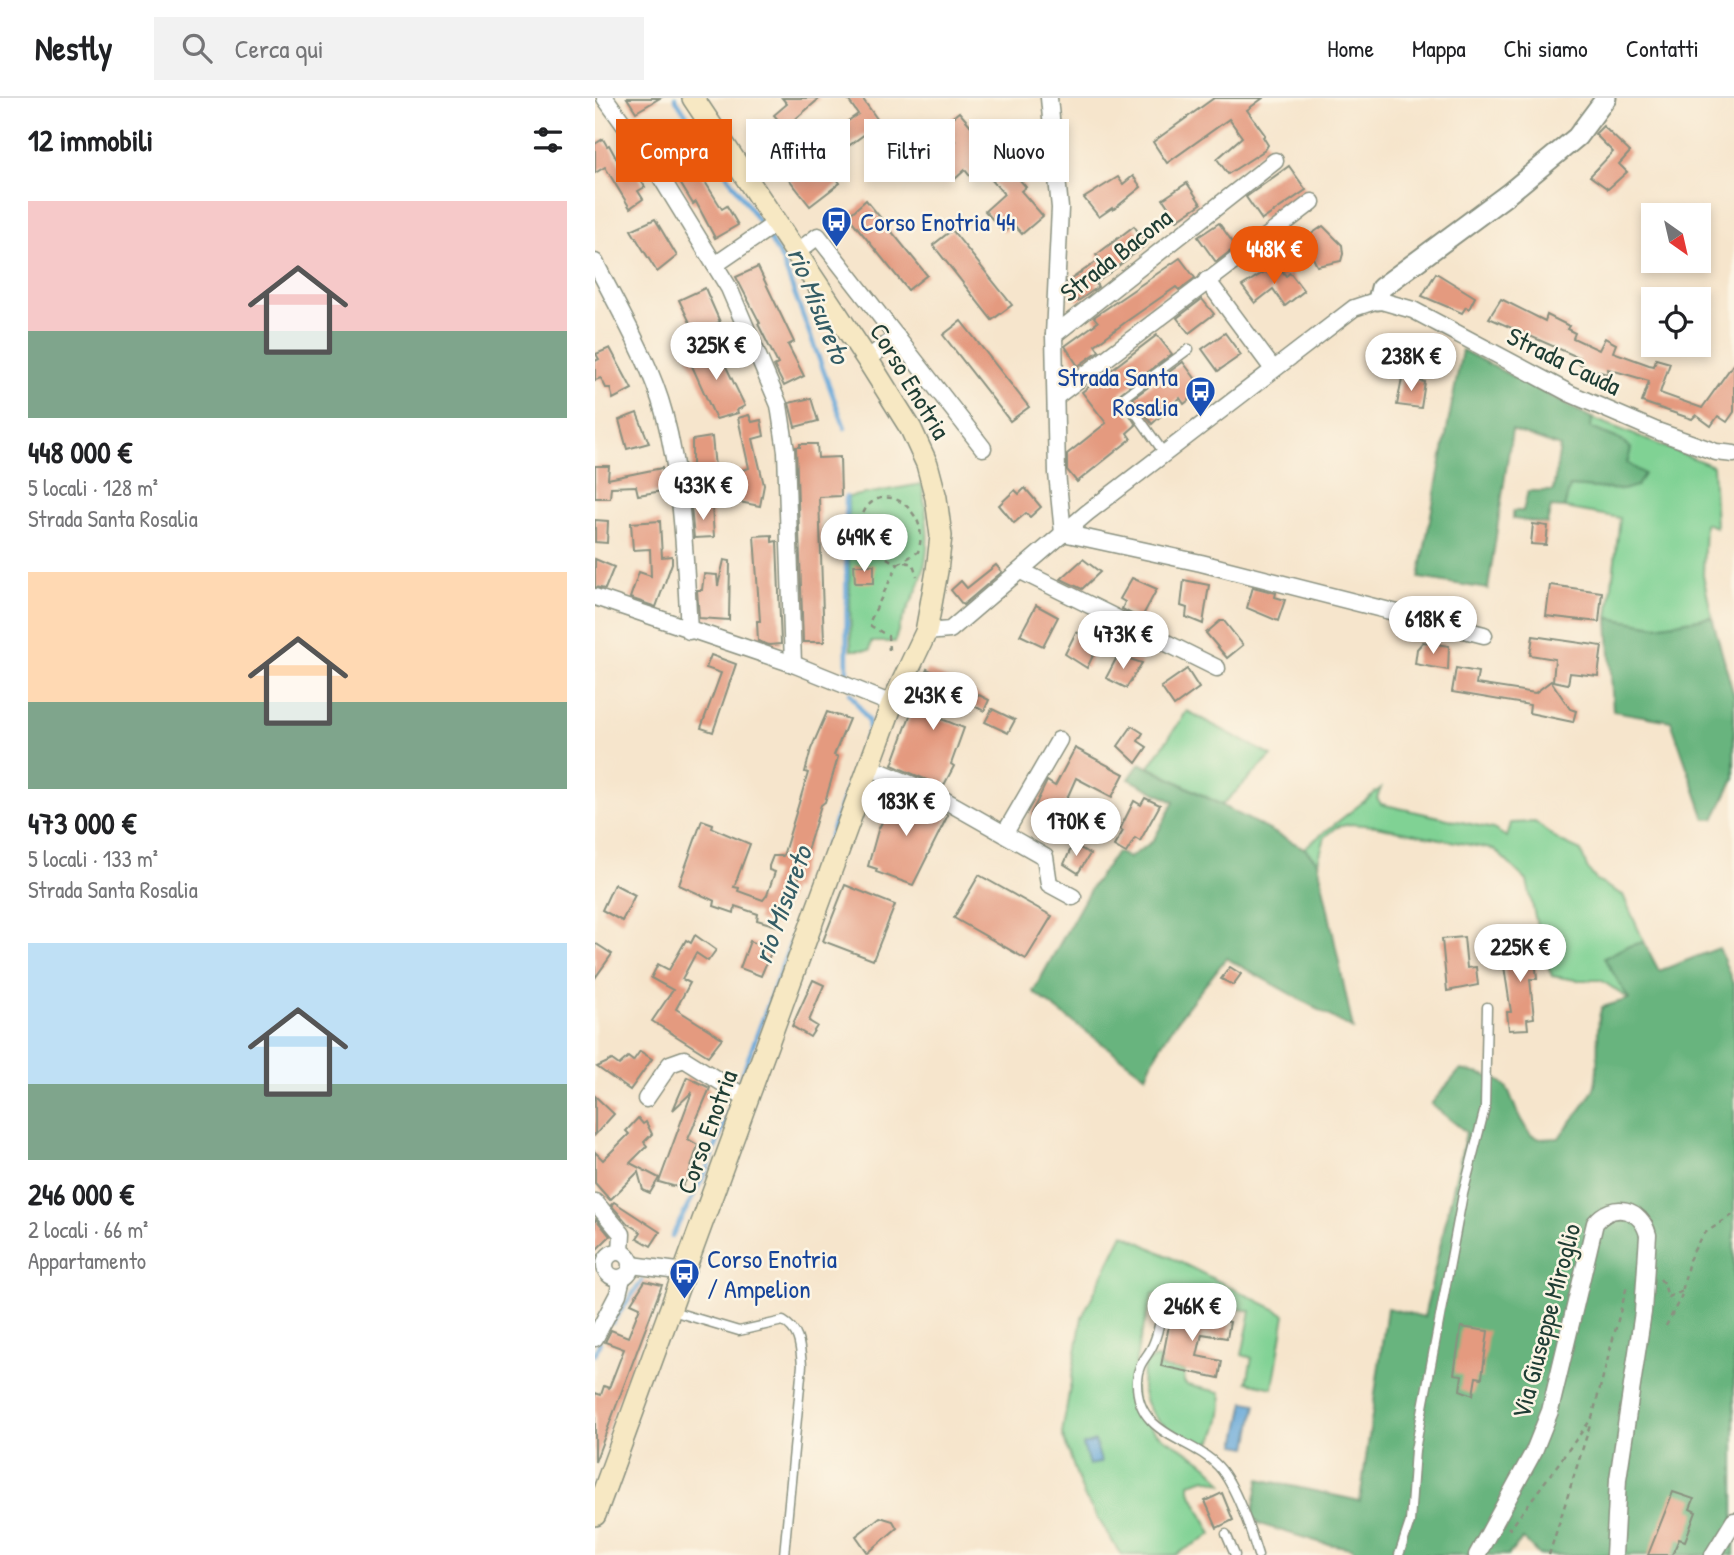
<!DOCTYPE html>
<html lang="it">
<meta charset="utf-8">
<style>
:root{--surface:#fff;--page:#f2f2f2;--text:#202124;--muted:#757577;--line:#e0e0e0;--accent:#ea580c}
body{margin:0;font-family:"Patrick Hand",sans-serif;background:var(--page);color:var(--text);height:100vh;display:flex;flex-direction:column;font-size:26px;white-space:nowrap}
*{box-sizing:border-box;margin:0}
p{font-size:23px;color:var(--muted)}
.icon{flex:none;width:38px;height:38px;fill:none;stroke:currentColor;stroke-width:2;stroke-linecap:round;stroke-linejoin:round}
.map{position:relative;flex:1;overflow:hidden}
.side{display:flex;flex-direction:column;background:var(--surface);width:595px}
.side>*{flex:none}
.guide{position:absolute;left:21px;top:21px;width:665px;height:63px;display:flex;gap:14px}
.needle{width:46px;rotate:146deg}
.controls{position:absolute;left:1046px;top:105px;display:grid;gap:14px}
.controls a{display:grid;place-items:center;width:70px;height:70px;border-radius:0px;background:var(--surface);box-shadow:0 4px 10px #0003;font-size:35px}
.price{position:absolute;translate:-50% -60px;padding:0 16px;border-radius:24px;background:#fff;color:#222;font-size:23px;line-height:46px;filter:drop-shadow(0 2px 4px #0008)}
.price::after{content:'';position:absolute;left:50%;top:42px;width:21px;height:16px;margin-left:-10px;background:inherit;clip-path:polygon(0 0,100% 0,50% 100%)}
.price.active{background:var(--accent);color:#fff}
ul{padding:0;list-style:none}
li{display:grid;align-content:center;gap:14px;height:371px;padding:0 28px}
li span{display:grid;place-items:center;height:217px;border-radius:0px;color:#555}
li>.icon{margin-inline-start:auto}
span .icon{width:126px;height:126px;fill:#fffc;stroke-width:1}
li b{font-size:30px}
h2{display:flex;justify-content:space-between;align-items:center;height:84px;padding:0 28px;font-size:30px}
.chip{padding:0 24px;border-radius:0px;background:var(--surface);box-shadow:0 4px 10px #0003;font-size:24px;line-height:63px}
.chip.active{background:var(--accent);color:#fff}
header{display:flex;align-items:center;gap:42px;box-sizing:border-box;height:98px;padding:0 35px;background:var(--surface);border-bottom:2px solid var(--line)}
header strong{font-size:33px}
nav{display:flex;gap:38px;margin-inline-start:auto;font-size:24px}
.search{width:490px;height:63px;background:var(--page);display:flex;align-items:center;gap:18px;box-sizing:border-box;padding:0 24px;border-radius:0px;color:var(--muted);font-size:26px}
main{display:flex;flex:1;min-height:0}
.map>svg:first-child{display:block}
.green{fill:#80d294;stroke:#508864;stroke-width:2}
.forest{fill:#68b47e;stroke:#447859;stroke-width:2}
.water{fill:#65a7d9;stroke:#427286;stroke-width:2}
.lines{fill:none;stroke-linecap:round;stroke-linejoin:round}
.stream{stroke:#65a7d9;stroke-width:4.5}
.building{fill:#e49a7f}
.service-casing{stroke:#8a9180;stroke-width:11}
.minor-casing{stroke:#8a9180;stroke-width:19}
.tertiary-casing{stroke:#8a9180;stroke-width:23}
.secondary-casing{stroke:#8a9180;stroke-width:24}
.path{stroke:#8a9180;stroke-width:2.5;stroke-dasharray:5 5;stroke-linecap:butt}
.service{stroke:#fff;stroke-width:8}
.minor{stroke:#fff;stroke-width:16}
.tertiary{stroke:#fff;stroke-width:19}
.secondary{stroke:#f7e8c3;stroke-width:21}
.labels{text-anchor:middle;stroke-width:5;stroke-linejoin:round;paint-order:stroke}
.transit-label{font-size:26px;fill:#164399;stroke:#fcf5e5;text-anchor:start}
.street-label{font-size:26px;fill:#1f3d34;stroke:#fcf5e5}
.water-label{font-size:28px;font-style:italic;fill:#345d66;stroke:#fcf5e5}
</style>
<header>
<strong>Nestly</strong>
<div class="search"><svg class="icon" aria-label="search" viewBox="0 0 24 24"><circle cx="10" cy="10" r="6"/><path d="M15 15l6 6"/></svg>Cerca qui</div>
<nav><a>Home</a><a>Mappa</a><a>Chi siamo</a><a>Contatti</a></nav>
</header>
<main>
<section class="side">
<h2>12 immobili<svg class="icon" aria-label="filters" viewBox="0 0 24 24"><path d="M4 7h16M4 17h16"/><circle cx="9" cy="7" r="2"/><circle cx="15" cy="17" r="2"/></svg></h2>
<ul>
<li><span style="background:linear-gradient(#f6c9c9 60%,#7fa58c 0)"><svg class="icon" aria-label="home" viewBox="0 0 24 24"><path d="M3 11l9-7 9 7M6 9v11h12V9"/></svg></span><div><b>448 000 €</b><p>5 locali · 128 m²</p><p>Strada Santa Rosalia</p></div></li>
<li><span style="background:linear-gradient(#ffd9b3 60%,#7fa58c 0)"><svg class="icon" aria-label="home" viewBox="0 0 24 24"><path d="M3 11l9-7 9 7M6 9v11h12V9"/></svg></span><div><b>473 000 €</b><p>5 locali · 133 m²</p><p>Strada Santa Rosalia</p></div></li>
<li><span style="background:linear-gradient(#bfe0f5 65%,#7fa58c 0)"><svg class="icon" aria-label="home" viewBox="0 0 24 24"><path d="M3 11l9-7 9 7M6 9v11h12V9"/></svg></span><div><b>246 000 €</b><p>2 locali · 66 m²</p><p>Appartamento</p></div></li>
</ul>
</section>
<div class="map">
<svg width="1139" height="1457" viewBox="0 0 1139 1457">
<rect width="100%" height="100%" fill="#fcf5e5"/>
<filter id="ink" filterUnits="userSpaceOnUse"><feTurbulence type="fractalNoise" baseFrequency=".0143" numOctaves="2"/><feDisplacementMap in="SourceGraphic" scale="14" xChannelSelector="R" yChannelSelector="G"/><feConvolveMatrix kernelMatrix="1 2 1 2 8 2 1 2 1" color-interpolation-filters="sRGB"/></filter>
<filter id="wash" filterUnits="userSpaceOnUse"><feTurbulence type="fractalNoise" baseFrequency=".00686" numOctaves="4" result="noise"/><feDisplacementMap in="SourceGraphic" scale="28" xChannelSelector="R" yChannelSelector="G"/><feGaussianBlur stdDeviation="1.57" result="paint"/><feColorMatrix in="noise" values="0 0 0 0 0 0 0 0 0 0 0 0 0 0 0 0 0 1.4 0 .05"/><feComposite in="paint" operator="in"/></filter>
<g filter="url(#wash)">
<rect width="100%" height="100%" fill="#f6e5cc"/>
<g class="green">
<polygon points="997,320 1118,368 1121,429 1110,425 1108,477 1117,519 1061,528 1013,520 1025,420 969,410 974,388 1028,392 1049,376 1032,365 1036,350 1026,342 995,330"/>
<path d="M327 386C332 419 337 451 325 484 318 505 304 521 300 544H276L275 552H256L253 399Z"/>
<polygon points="592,613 677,658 627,707 554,669"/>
<polygon points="786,690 782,700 786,706 898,731 912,739 916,725 940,724 964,743 986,753 992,770 1002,783 1028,797 1049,844 1030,849 1034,901 1006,882 981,882 957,878 949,859 932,783 900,752 781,728 755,726 742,729 730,739 723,764 709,750"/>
<path d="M528 1136 690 1216 678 1290 652 1284 657 1260 647 1257 656 1213 558 1196C546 1242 517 1309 569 1340 593 1354 613 1363 628 1386L611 1380 595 1385V1392L617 1436 580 1457H526L489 1398 467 1336 487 1219Z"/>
<path d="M561 1260 565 1261 564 1269 590 1273 589 1284 592 1287 625 1294C631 1307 622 1346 607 1350 571 1333 535 1310 551 1264Z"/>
</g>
<g class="forest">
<polygon points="867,252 997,320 996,330 1026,342 1036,351 1032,365 1049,376 1042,388 1028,392 975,388 969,410 956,409 952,426 918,421 918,413 928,413 933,393 958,393 965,349 917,332 893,491 824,480"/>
<polygon points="1117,519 1139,598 1139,681 1119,721 1110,721 1076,623 1018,613 1013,520 1061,528"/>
<path d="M545 665 709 750 723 764 758 931 631 860C603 898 568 933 551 978L438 894 497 788 522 754 534 760 558 743 579 704 534 681Z"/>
<path d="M1049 844 1064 873 1124 850 1139 888V1457H944L928 1441 913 1457H762L756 1450 727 1445 664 1426 657 1418 664 1381 765 1403 792 1210 829 1219 871 1034 836 1006 865 972C933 983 903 995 936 1037L945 1041 964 1040C974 1024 992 1007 999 990 1006 971 999 928 1007 909L1034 901 1009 860 1030 849Z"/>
</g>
<g class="water">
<polygon points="650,1304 661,1306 653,1349 641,1347"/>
<polygon points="500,1343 506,1364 494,1367 488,1347"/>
</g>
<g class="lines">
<g class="stream">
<polyline points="80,0 168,130"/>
<polyline points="172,137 187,162 250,330"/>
<polyline points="251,399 252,583"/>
<polyline points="77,1138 113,1070 274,631 273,622 255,595"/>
<polyline points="17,1225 47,1183"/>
<polyline points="0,1256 5,1244"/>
</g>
</g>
<g id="blocks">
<g class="building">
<polygon points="32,0 65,0 41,14"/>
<polygon points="187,0 225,0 190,30 179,17 192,6"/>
<polygon points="252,0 267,0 285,25 252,49 240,32 263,16"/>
<polygon points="619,0 668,0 652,12 670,37 668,39 673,47 670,52 633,76 622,61 647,39 634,21 572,65 558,44"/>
<polygon points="364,14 382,35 378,39 407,72 412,67 431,89 426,93 448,118 427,136 418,126 409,134 390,113 409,96 389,73 378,82 370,72 360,81 341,59 360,43 347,28"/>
<polygon points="1008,28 1035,54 1024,66 1032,74 1013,91 995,78 1018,54 1000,36"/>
<polygon points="77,31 127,111 132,108 143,127 120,140 101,104 98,106 59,42"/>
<polygon points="8,41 12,48 14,47 31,78 40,73 50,89 43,93 48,101 35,110 10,69 0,75 0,46"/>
<polygon points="220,52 245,85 215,108 190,76"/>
<polygon points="694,68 711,92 667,122 651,99"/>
<polygon points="538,78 546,89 518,112 517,110 504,119 489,100 523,79 528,86"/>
<polygon points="592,85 606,106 582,122 568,101"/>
<polygon points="271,102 332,177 313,192 253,118"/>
<polygon points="60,121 82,158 62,174 36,132"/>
<polygon points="624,125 641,149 621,164 603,139"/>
<polygon points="539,128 552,146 501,185 503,189 483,203 472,184 505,161 501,157"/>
<polygon points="728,128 747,147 748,156 746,163 722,168 709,141"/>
<polygon points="357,132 417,207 397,222 338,147"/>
<polygon points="585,160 600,180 584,192 581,189 532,223 500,247 504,253 483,268 470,248 503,224 499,219"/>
<polygon points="682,166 691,178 695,175 709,193 690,208 678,191 660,205 647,188"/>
<polygon points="163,169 199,244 193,247 209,278 189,288 179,268 183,266 163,226 165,225 141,179"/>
<polygon points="841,175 880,199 874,211 871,209 867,215 827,198"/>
<polygon points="110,190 125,224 100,235 84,202"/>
<polygon points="607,201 619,216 594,235 582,220"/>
<polygon points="906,201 950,223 952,217 974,228 972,231 980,235 978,240 1004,252 1010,240 1021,246 1018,254 1054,267 1059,268 1061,261 1075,265 1065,295 1107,310 1139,265 1139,314 1132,324 1123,318 1116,328 1101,317 1097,321 1047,304 1054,283 1013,271 1012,276 995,271 983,265 985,260 894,220"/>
<polygon points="366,223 434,309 415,323 348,237"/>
<polygon points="630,235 646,257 623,273 607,251"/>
<polygon points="562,237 577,256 523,297 541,327 532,335 536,341 482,384 472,372 472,356 511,325 487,294"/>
<polygon points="113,245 119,259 125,256 150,308 142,312 143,315 121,321 92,257"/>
<polygon points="15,250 37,291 18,301 15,290 11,290 6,280 0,282 0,263 4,261 1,256"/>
<polygon points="588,264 608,291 589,306 585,300 557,326 538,300"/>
<polygon points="807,280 830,284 826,310 802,307"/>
<polygon points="216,300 223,323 200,329 194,305"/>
<polygon points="42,315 54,345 32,351 24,322"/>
<polygon points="154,317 157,324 166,322 169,338 158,341 169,387 165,408 144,404 147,389 144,373 154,370 143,320"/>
<polygon points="117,339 121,380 100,382 99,375 97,375 97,342"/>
<polygon points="205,346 222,346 223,360 245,359 246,398 224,399 229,544 208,544 201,349 205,349"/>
<polygon points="0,368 14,368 13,381 67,370 73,392 43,397 41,388 16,389 15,400 0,400"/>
<polygon points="430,390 446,409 435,419 431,415 419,425 404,407 420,392 424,396"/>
<polygon points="117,408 119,439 99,440 96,409"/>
<polygon points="0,422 13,423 12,445 0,444"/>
<polygon points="65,423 67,459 77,458 77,465 61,509 35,500 44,474 56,478 55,451 38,452 36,425"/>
<polygon points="938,426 953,428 951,447 936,446"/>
<polygon points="177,437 177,444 182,443 186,546 174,547 163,543 162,523 165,523 159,438"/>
<polygon points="0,461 19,469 10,491 0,489"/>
<polygon points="488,461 505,474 487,491 466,481"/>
<polygon points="129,462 135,463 134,522 104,520 102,492 107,492 109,476 122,477 123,488"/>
<polygon points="259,467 279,467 279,485 260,485"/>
<polygon points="401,467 407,474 368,507 356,492 366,483 372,490"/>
<polygon points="537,480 562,491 546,521 527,511 530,504 525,501"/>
<polygon points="589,482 614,487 608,526 591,519 592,510 586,508"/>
<polygon points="955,487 1007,494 1004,524 951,518"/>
<polygon points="658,489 681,495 680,499 690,502 683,523 652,510"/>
<polygon points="441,507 463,519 448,548 425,537"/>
<polygon points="625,523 629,523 648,547 632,560 611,535"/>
<polygon points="481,534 504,545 492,570 470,556"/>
<polygon points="938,538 1007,548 1003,578 975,575 973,586 958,583 960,561 935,557"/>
<polygon points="828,544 854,548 853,572 820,566 822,551"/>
<polygon points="116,557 141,566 118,634 106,630 126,575 111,570"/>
<polygon points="523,557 547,565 531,590 511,580"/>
<polygon points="861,570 883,574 881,586 940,595 956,583 975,611 981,613 978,624 934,615 935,607 857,594"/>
<polygon points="332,571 394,602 389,613 344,590 334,616 369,630 356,666 359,668 348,689 297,667"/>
<polygon points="592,571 604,590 579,608 566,589"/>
<polygon points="397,611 420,622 413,635 390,624"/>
<polygon points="232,614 254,621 239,657 243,659 230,704 226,707 200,792 197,791 182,828 162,822 163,816 140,808 139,815 119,808 120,803 84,787 107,722 118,726 117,730 155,746 139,789 144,790 143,793 168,802 172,797 180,774 174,772 174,768 178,758 188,758 213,675 210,674 216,651"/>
<polygon points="537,628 548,635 543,643 552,649 541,665 523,648"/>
<polygon points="480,650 529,676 517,699 481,680 457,734 445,727 447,722 436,716 452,683 460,688"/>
<polygon points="303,692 353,717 318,787 281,774 282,771 273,768 283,732"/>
<polygon points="550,700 565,707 545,743 540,740 531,755 519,748 528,733 525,731 539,703 546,707"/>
<polygon points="478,746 495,756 483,775 469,766"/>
<polygon points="384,777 457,818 431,861 359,820"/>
<polygon points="19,786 40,797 27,823 7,812"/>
<polygon points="250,787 300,807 278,862 228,843"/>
<polygon points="100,837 121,852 113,863 101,855 87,881 95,885 81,911 127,940 113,958 57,923 78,892 56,880 63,866 74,872 91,842 96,845"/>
<polygon points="869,839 872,870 881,869 883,887 852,893 847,841"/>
<polygon points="938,842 942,881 935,881 939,920 932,921 933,931 914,932 912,914 916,914 907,855 924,853 922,844"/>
<polygon points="155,843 177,852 166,878 145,870"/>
<polygon points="0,845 17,856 0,880"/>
<polygon points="635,869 646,876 638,887 626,881"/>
<polygon points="218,882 229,887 214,923 222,928 215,939 197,928"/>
<polygon points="45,953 57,961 35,992 2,969 17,962 24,967 33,959 38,963"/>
<polygon points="92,979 115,990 93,1041 103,1047 93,1079 87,1089 78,1088 64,1084 97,994 78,1012"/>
<polygon points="0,998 19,1016 0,1037"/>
<polygon points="43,1020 48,1026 51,1024 57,1036 49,1044 52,1048 35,1065 64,1080 55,1095 48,1092 43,1074 15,1102 0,1085 0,1054 8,1062 34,1036 31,1033"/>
<polygon points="19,1104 65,1134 56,1148 42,1140 46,1134 33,1126 16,1107"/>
<polygon points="1,1121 15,1138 0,1153 0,1122"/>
<polygon points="50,1183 67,1187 0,1364 0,1295 6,1297 9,1288 14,1290 29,1251 10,1244 16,1232 33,1239 45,1209 36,1205"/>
<polygon points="577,1212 635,1224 632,1240 607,1236 602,1258 627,1263 624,1280 566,1268"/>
<polygon points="866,1229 893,1233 887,1280 881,1279 878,1297 865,1292 867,1277 859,1276"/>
<polygon points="1078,1394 1099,1401 1095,1411 1101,1414 1090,1443 1084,1441 1077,1457 1053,1457"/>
<polygon points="627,1395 638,1422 622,1430 610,1403"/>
<polygon points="285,1419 298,1423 302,1430 273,1455 261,1438"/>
</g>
</g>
</g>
<g filter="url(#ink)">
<use href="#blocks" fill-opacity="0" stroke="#8a9180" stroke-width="2"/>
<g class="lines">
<defs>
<g id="service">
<polyline points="569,355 529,299 594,251"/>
<path d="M77 1213 144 1233 188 1223C205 1233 205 1248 207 1267L189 1457"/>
<path d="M567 1213C565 1223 563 1235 559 1244 554 1259 543 1263 542 1282 540 1338 596 1339 623 1368 640 1386 656 1433 663 1457"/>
<polyline points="631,1436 640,1457"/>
<polyline points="804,1457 815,1424 820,1352 868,1096 890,1010 892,909"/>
</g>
<g id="minor">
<polyline points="10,0 59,68 134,190 184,307 191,353 198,566"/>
<polyline points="454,0 465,110 459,237 462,375 468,435 606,465 889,537"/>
<polyline points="201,155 223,138 388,350"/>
<path d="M0 164C24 212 55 263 69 315 88 386 90 461 94 533"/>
<polyline points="120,167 181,125"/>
<polyline points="612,182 678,271"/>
<polyline points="459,237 680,63"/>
<polyline points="272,261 302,239"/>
<polyline points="462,298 717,104"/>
<polyline points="426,473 622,570"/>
<polyline points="0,499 198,566 297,606"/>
<polyline points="331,534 355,532 492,415 759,210 783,202 818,212 976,296 1062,333 1121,354 1139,356"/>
<polyline points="274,669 337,695 450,759 454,786 478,799"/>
<polyline points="410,735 464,642"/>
<polyline points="51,1001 75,966 89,961 153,1001"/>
<polyline points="0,1104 27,1136 26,1154"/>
<circle cx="23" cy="1167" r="13"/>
<polyline points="37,1167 90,1174"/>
<polyline points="0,1240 23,1196 27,1180"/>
<path d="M882 1457 939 1353 955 1313 1000 1125C1018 1103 1046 1110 1053 1137L1048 1214 1023 1381 1019 1457"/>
<polyline points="1118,1457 1139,1423"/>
</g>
<polyline id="tertiary" points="783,202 786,190 913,96 982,39 1011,0"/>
<polyline id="secondary" points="0,1417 297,606 331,534 342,473 346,438 341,400 332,366 316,331 272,261 98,0"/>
</defs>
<use href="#service" class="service-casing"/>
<use href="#minor" class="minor-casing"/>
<use href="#tertiary" class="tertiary-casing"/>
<use href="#secondary" class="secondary-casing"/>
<g class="path">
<polyline points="310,464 318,466 322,478"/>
<path d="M294 552 293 538 276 528 275 523 303 466C228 431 287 369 319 417 327 428 327 441 323 454L303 466"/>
<polyline points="1065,1181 1069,1186 1073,1199 1088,1193"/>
<polyline points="1071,1228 1086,1199 1094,1162 1107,1137 1139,1116"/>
<polyline points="913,1429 915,1431 997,1320 1032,1188"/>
<polyline points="954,1457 996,1324"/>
</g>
<use href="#service" class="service"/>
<use href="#minor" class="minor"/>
<use href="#tertiary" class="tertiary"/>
<use href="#secondary" class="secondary"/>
</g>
</g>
<defs>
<symbol id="bus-pin" viewBox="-11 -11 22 30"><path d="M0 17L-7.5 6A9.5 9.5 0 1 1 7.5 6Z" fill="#1a4fb4" stroke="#fcf5e5"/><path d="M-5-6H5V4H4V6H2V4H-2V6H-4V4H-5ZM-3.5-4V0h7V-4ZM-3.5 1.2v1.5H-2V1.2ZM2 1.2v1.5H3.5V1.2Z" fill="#fff"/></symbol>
</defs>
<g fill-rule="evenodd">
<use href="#bus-pin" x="224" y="106" width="35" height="47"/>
<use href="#bus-pin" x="588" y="276" width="35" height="47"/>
<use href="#bus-pin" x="72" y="1158" width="35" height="47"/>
</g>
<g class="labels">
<g class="transit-label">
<text x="265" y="133">Corso Enotria 44</text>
<text x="583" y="288" text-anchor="end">Strada Santa<tspan x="583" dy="30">Rosalia</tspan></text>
<text x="112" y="1170">Corso Enotria<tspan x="112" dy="30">/ Ampelion</tspan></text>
</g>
<g class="street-label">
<text transform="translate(521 157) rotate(-38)" y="9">Strada Bacona</text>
<text transform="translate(969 263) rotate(26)" y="9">Strada Cauda</text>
<text transform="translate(315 283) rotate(59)" y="9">Corso Enotria</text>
<text transform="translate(112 1034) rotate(-70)" y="9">Corso Enotria</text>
<text transform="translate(951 1223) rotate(-75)" y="9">Via Giuseppe Miroglio</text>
</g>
<g class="water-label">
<text transform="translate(224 207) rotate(68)" y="10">rio Misureto</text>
<text transform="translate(187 807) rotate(-70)" y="10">rio Misureto</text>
</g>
</g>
</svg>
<div class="controls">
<a><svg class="needle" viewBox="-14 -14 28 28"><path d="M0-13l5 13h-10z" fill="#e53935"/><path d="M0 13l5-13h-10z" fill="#757577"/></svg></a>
<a><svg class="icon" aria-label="locate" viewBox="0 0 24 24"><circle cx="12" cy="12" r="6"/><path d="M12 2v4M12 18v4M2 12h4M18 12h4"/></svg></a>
</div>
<b class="price active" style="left:679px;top:188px">448K €</b>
<b class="price" style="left:121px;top:284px">325K €</b>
<b class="price" style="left:816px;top:295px">238K €</b>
<b class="price" style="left:108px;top:424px">433K €</b>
<b class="price" style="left:269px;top:476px">649K €</b>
<b class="price" style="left:838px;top:558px">618K €</b>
<b class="price" style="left:528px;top:573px">473K €</b>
<b class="price" style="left:338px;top:634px">243K €</b>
<b class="price" style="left:311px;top:740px">183K €</b>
<b class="price" style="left:481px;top:760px">170K €</b>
<b class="price" style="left:925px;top:886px">225K €</b>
<b class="price" style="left:597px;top:1245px">246K €</b>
<div class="guide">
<a class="chip active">Compra</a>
<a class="chip">Affitta</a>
<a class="chip">Filtri</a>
<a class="chip">Nuovo</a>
</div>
</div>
</main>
